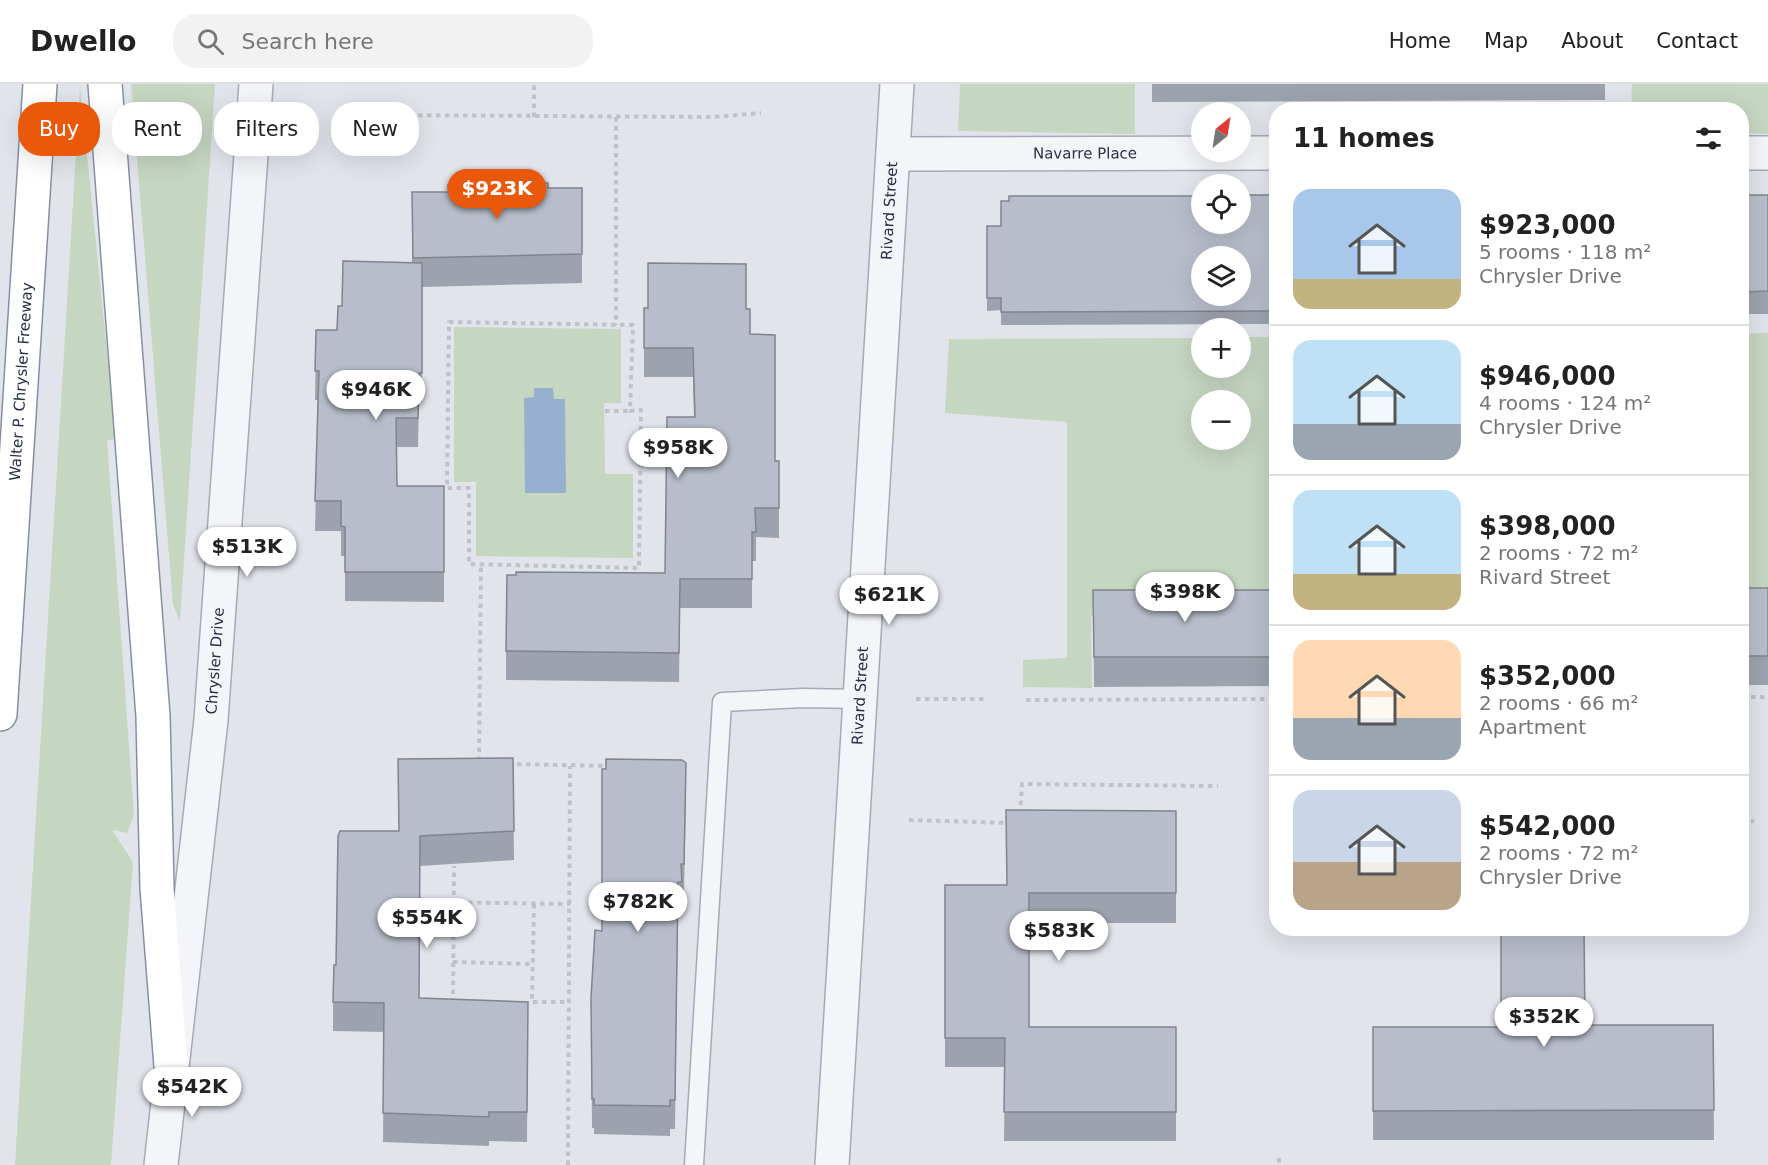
<!DOCTYPE html>
<meta charset="utf-8">
<style>
:root{--surface:#fff;--page:#f2f2f2;--text:#222;--muted:#767676;--line:#e0e0e0;--accent:#ea580c}
body{margin:0;font-family:"DejaVu Sans",sans-serif;background:var(--page);color:var(--text);height:100vh;display:flex;flex-direction:column;font-size:22px;white-space:nowrap}
*{box-sizing:border-box;margin:0}
p{font-size:20px;color:var(--muted)}
.icon{flex:none;width:33px;height:33px;fill:none;stroke:currentColor;stroke-width:2;stroke-linecap:round;stroke-linejoin:round}
.map{position:relative;flex:1;overflow:hidden}
.panel{position:absolute;left:1269px;top:18px;width:480px;height:834px;display:flex;flex-direction:column;background:var(--surface);border-radius:24px;box-shadow:0 6px 24px #0002}
.panel>*{flex:none}
.guide{position:absolute;left:18px;top:18px;width:570px;height:54px;display:flex;gap:12px}
.needle{width:39px;rotate:30deg}
.controls{position:absolute;left:1191px;top:18px;display:grid;gap:12px}
.controls a{display:grid;place-items:center;width:60px;height:60px;border-radius:50%;background:var(--surface);box-shadow:0 6px 24px #0002;font-size:30px}
.price{position:absolute;translate:-50% -51px;padding:0 14px;border-radius:21px;background:#fff;color:#222;font-size:20px;line-height:39px;filter:drop-shadow(0 2px 3px #0008)}
.price::after{content:'';position:absolute;left:50%;top:36px;width:18px;height:14px;margin-left:-9px;background:inherit;clip-path:polygon(0 0,100% 0,50% 100%)}
.price.selected{background:var(--accent);color:#fff}
ul{padding:0;list-style:none}
li{display:flex;align-items:center;gap:18px;height:150px;padding:0 24px}
li+li{border-top:2px solid var(--line)}
li span{display:grid;place-items:center;flex:none;width:168px;height:120px;border-radius:18px;color:#555}
li>.icon{margin-inline-start:auto}
span .icon{width:72px;height:72px;fill:#fffc;stroke-width:1}
li b{font-size:26px}
h2{display:flex;justify-content:space-between;align-items:center;height:72px;padding:0 24px;font-size:26px}
.tag{padding:0 21px;border-radius:24px;background:var(--surface);box-shadow:0 6px 24px #0002;font-size:21px;line-height:54px}
.tag.selected{background:var(--accent);color:#fff}
header{display:flex;align-items:center;gap:36px;box-sizing:border-box;height:84px;padding:0 30px;background:var(--surface);border-bottom:2px solid var(--line)}
header strong{font-size:28px}
nav{display:flex;gap:33px;margin-inline-start:auto;font-size:21px}
.search{width:420px;height:54px;background:var(--page);display:flex;align-items:center;gap:15px;box-sizing:border-box;padding:0 21px;border-radius:24px;color:var(--muted);font-size:22px}
.map>svg:first-child{display:block}
.green{fill:#c5d6c1;fill-rule:evenodd}
.water{fill:#98b0cf}
.lines{fill:none;stroke-linecap:round;stroke-linejoin:round}
.service-casing{stroke:#a5aab6;stroke-width:21}
.minor-casing{stroke:#a5aab6;stroke-width:36}
.tertiary-casing{stroke:#a5aab6;stroke-width:36}
.motorway-casing{stroke:#8690a4;stroke-width:36}
.path{stroke:#bfc2ca;stroke-width:4;stroke-dasharray:4.5 4.5;stroke-linecap:butt}
.service{stroke:#f4f5f9;stroke-width:18}
.minor{stroke:#f4f5f9;stroke-width:33}
.tertiary{stroke:#f4f5f9;stroke-width:33}
.motorway{stroke:#fff;stroke-width:33}
.wall{fill:#9da3ae}
.building{fill:#b7bdca;stroke:#80848d;stroke-width:1.5;fill-rule:evenodd}
.labels{text-anchor:middle;stroke-width:6;stroke-linejoin:round;paint-order:stroke}
.street-label{font-size:15px;fill:#273045;stroke:#f1f3f8}
</style>
<header>
<strong>Dwello</strong>
<div class="search"><svg class="icon" aria-label="search" viewBox="0 0 24 24"><circle cx="10" cy="10" r="6"/><path d="M15 15l6 6"/></svg>Search here</div>
<nav><a>Home</a><a>Map</a><a>About</a><a>Contact</a></nav>
</header>
<div class="map">
<svg width="1768" height="1081" viewBox="0 0 1768 1081">
<rect width="100%" height="100%" fill="#e1e4eb"/>
<g class="green">
<polygon points="131,0 215,0 180,537 173,521"/>
<polygon points="960,0 1135,0 1135,50 958,47"/>
<polygon points="1632,0 1768,0 1768,50 1742,49 1742,26 1631,25"/>
<polygon points="80,3 116,355 107,356 134,731 127,749 112,746 133,778 111,1081 15,1081"/>
<polygon points="454,243 621,245 621,319 604,319 605,390 633,390 633,474 476,472 476,398 454,398"/>
<polygon points="1768,249 1768,524 1742,524 1742,250"/>
<path d="M1241 253H1276V531L1091 532 1092 604 1023 603V576L1067 574V338L945 329 949 255 1201 254 1202 284H1240ZM1202 316H1240V356H1202Z"/>
</g>
<polygon class="water" points="534,304 553,304 554,315 565,315 566,409 525,409 524,314 534,313"/>
<g class="lines">
<defs>
<polyline id="service" points="694,1081 722,618 803,614 859,615"/>
<g id="minor">
<polyline points="1742,69 1768,69"/>
<path id="s1" d="M893 70 1276 69"/>
<path id="s2" d="M832 1081 897 0"/>
</g>
<g id="tertiary">
<path id="s3" d="M161 1081 211 636 256 0"/>
</g>
<g id="motorway">
<polyline points="105,0 153,632 157,804 171,982"/>
<path id="s4" d="M0 630 40 0"/>
</g>
</defs>
<use href="#service" class="service-casing"/>
<use href="#minor" class="minor-casing"/>
<use href="#tertiary" class="tertiary-casing"/>
<use href="#motorway" class="motorway-casing"/>
<g class="path">
<polyline points="382,31 713,33 761,29"/>
<polyline points="534,33 534,0"/>
<polyline points="616,33 616,241"/>
<polygon points="449,238 633,241 630,327 641,326 639,484 469,480 469,404 447,404"/>
<polyline points="605,327 630,327"/>
<polyline points="1742,613 1768,613"/>
<polyline points="916,615 987,615"/>
<polyline points="1026,616 1276,615"/>
<polyline points="479,677 481,480"/>
<polyline points="508,680 609,682"/>
<polyline points="1020,730 1022,700 1218,702"/>
<polyline points="909,736 1010,739"/>
<polyline points="1742,737 1754,737"/>
<polyline points="423,818 570,820"/>
<polyline points="534,820 532,918 569,918"/>
<polyline points="453,878 532,880"/>
<polyline points="453,919 454,782"/>
<polyline points="1279,1074 1279,1081"/>
<polyline points="568,1081 570,682"/>
</g>
<use href="#service" class="service"/>
<use href="#minor" class="minor"/>
<use href="#tertiary" class="tertiary"/>
<use href="#motorway" class="motorway"/>
</g>
<g class="wall">
<polygon points="1152,0 1605,0 1605,16 1152,18"/>
<polygon points="516,94 534,99 548,104 582,104 582,199 422,203 422,318 419,318 418,363 396,363 397,402 444,402 444,518 345,517 345,472 341,472 341,447 315,447 318,316 315,316 316,246 337,246 342,222 412,179 412,108 448,108 463,101"/>
<polygon points="1276,111 1276,240 1001,241 1001,226 987,227 987,142 1001,142"/>
<rect x="1742" y="111" width="26" height="119"/>
<polygon points="644,224 746,225 775,377 779,377 779,454 756,453 756,477 752,477 752,524 680,524 679,598 506,596 506,567 665,489 694,333 693,293 644,293"/>
<rect x="1742" y="504" width="26" height="97"/>
<polygon points="1093,506 1276,506 1276,602 1094,603"/>
<polygon points="513,674 514,776 420,782 419,914 528,918 527,1058 489,1057 489,1062 383,1058 384,948 333,947 333,918 398,747"/>
<polygon points="686,709 684,810 682,810 682,827 678,827 675,1045 670,1045 670,1052 594,1050 594,1044 592,1044 591,914 602,847"/>
<polygon points="1176,727 1176,839 1029,839 1029,943 1176,943 1176,1057 1004,1057 1005,983 945,983 945,801 1007,801"/>
<polygon points="1585,941 1713,941 1714,1056 1373,1056 1373,943 1501,943"/>
</g>
<g class="building">
<polygon points="516,91 516,94 534,94 534,99 548,99 548,104 582,104 582,170 413,174 412,108 449,108 448,101 464,101 463,95"/>
<path d="M1240 111H1276V227L1001 228V214H987V142H1001V117H1009V112H1202V140H1240ZM1202 172H1240V212H1202Z"/>
<polygon points="1742,111 1768,111 1768,207 1742,208"/>
<polygon points="343,177 422,179 422,289 419,289 418,334 396,334 397,402 444,402 444,488 345,488 345,443 341,442 341,417 315,417 319,287 315,287 316,246 337,246 338,222 342,222"/>
<polygon points="648,179 746,180 746,225 750,225 750,250 775,251 775,377 779,377 779,424 755,424 756,448 752,448 752,495 680,495 679,569 506,567 507,491 516,491 516,488 665,489 667,333 695,333 693,264 644,264 644,224 648,224"/>
<rect x="1742" y="504" width="26" height="68"/>
<polygon points="1093,506 1276,506 1276,573 1094,573"/>
<polygon points="513,674 514,747 420,752 419,914 528,918 527,1028 489,1028 489,1033 383,1029 384,919 333,918 334,881 336,881 338,752 340,747 399,747 398,675"/>
<polygon points="606,675 682,676 686,679 684,780 681,780 682,798 678,798 675,1016 670,1016 670,1022 594,1021 594,1015 592,1015 591,914 595,846 602,847 602,685 606,685"/>
<polygon points="1006,726 1176,727 1176,809 1029,809 1029,943 1176,943 1176,1028 1004,1028 1005,954 945,954 945,801 1007,801"/>
<polygon points="1501,844 1584,844 1585,941 1713,941 1714,1026 1373,1027 1373,943 1501,943"/>
</g>
<g class="labels">
<g class="street-label">
<text dy="5" stroke="none"><textPath href="#s1" startOffset="192">Navarre Place</textPath></text>
<text dy="5" stroke="none"><textPath href="#s2" startOffset="956">Rivard Street</textPath></text>
<text dy="5" stroke="none"><textPath href="#s4" startOffset="333">Walter P. Chrysler Freeway</textPath></text>
<text dy="5" stroke="none"><textPath href="#s3" startOffset="507">Chrysler Drive</textPath></text>
<text dy="5" stroke="none"><textPath href="#s2" startOffset="470">Rivard Street</textPath></text>
</g>
</g>
</svg>
<div class="controls">
<a><svg class="needle" viewBox="-14 -14 28 28"><path d="M0-13l5 13h-10z" fill="#e53935"/><path d="M0 13l5-13h-10z" fill="#767676"/></svg></a>
<a><svg class="icon" aria-label="locate" viewBox="0 0 24 24"><circle cx="12" cy="12" r="6"/><path d="M12 2v4M12 18v4M2 12h4M18 12h4"/></svg></a>
<a><svg class="icon" aria-label="layers" viewBox="0 0 24 24"><path d="M12 4l9 5-9 5-9-5zM3 14l9 5 9-5"/></svg></a>
<a>+</a>
<a>−</a>
</div>
<b class="price selected" style="left:497px;top:136px">$923K</b>
<b class="price" style="left:376px;top:337px">$946K</b>
<b class="price" style="left:678px;top:395px">$958K</b>
<b class="price" style="left:247px;top:494px">$513K</b>
<b class="price" style="left:1185px;top:539px">$398K</b>
<b class="price" style="left:889px;top:542px">$621K</b>
<b class="price" style="left:638px;top:849px">$782K</b>
<b class="price" style="left:427px;top:865px">$554K</b>
<b class="price" style="left:1059px;top:878px">$583K</b>
<b class="price" style="left:1544px;top:964px">$352K</b>
<b class="price" style="left:192px;top:1034px">$542K</b>
<div class="guide">
<a class="tag selected">Buy</a>
<a class="tag">Rent</a>
<a class="tag">Filters</a>
<a class="tag">New</a>
</div>
<section class="panel">
<h2>11 homes<svg class="icon" aria-label="filters" viewBox="0 0 24 24"><path d="M4 7h16M4 17h16"/><circle cx="9" cy="7" r="2"/><circle cx="15" cy="17" r="2"/></svg></h2>
<ul>
<li><span style="background:linear-gradient(#a9c7e8 75%,#c2b280 0)"><svg class="icon" aria-label="home" viewBox="0 0 24 24"><path d="M3 11l9-7 9 7M6 9v11h12V9"/></svg></span><div><b>$923,000</b><p>5 rooms · 118 m²</p><p>Chrysler Drive</p></div></li>
<li><span style="background:linear-gradient(#bfe0f5 70%,#9aa5b1 0)"><svg class="icon" aria-label="home" viewBox="0 0 24 24"><path d="M3 11l9-7 9 7M6 9v11h12V9"/></svg></span><div><b>$946,000</b><p>4 rooms · 124 m²</p><p>Chrysler Drive</p></div></li>
<li><span style="background:linear-gradient(#bfe0f5 70%,#c2b280 0)"><svg class="icon" aria-label="home" viewBox="0 0 24 24"><path d="M3 11l9-7 9 7M6 9v11h12V9"/></svg></span><div><b>$398,000</b><p>2 rooms · 72 m²</p><p>Rivard Street</p></div></li>
<li><span style="background:linear-gradient(#ffd9b3 65%,#9aa5b1 0)"><svg class="icon" aria-label="home" viewBox="0 0 24 24"><path d="M3 11l9-7 9 7M6 9v11h12V9"/></svg></span><div><b>$352,000</b><p>2 rooms · 66 m²</p><p>Apartment</p></div></li>
<li><span style="background:linear-gradient(#c9d6e8 60%,#b9a48a 0)"><svg class="icon" aria-label="home" viewBox="0 0 24 24"><path d="M3 11l9-7 9 7M6 9v11h12V9"/></svg></span><div><b>$542,000</b><p>2 rooms · 72 m²</p><p>Chrysler Drive</p></div></li>
</ul>
</section>
</div>
